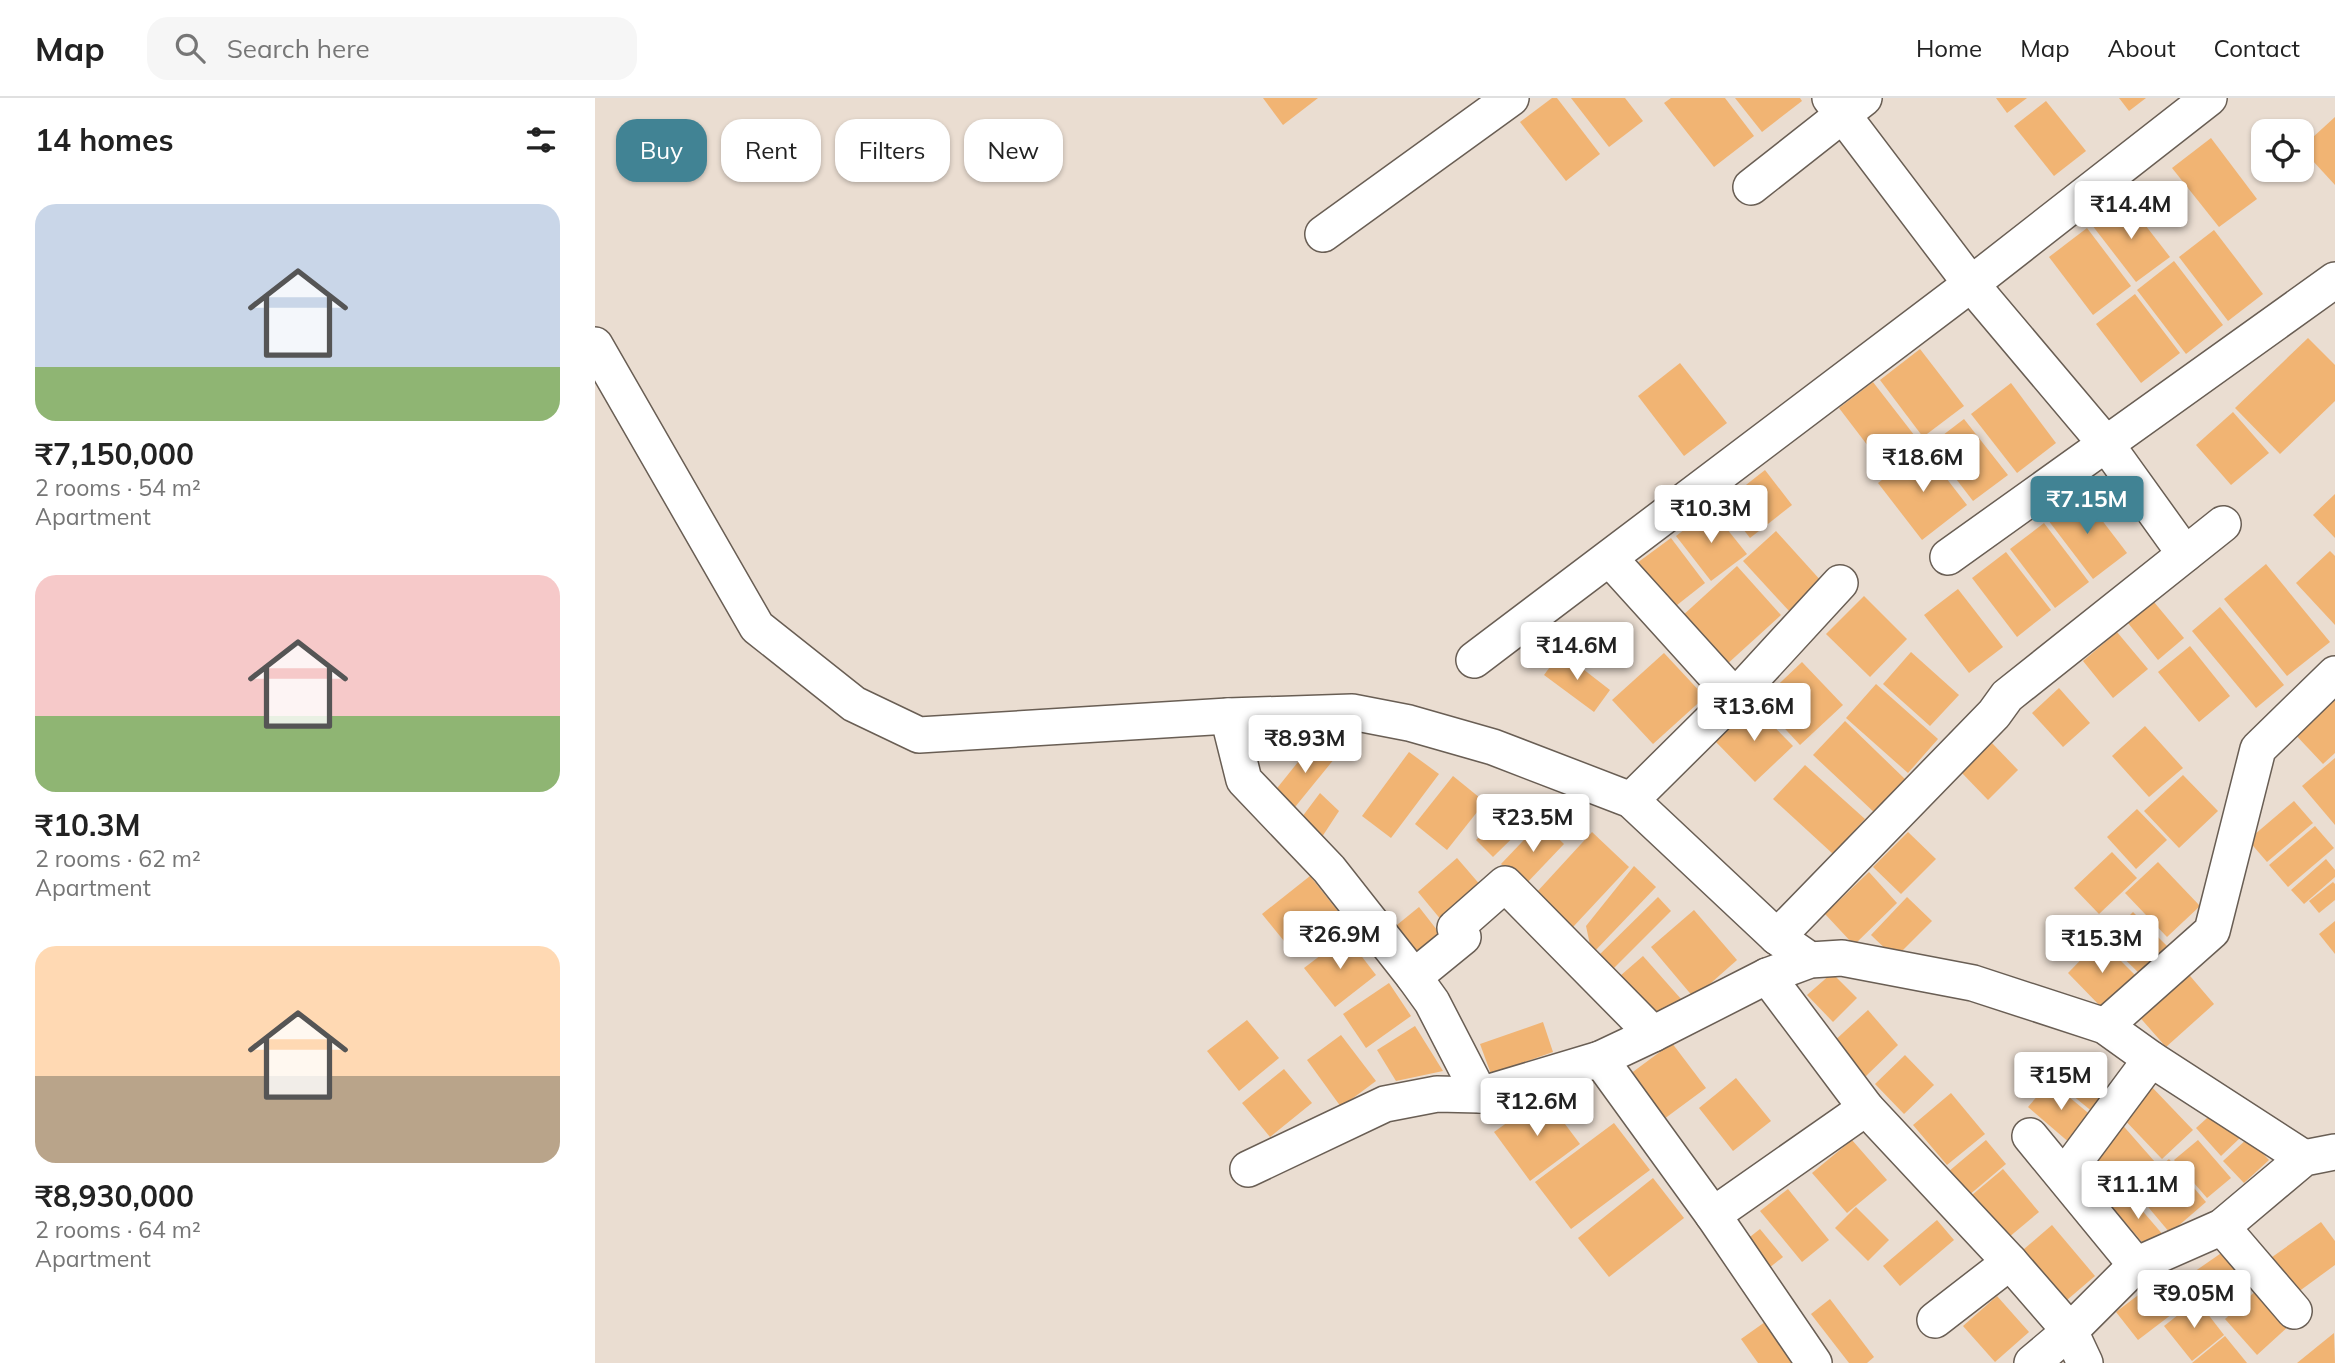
<!DOCTYPE html>
<meta charset="utf-8">
<style>
:root{--surface:#fff;--page:#f6f6f6;--text:#222;--muted:#767676;--line:#e0e0e0;--accent:#418394}
body{margin:0;font-family:Mulish,sans-serif;background:var(--page);color:var(--text);height:100vh;display:flex;flex-direction:column;font-size:26px;white-space:nowrap}
*{box-sizing:border-box;margin:0}
p{font-size:23px;color:var(--muted)}
.icon{flex:none;width:38px;height:38px;fill:none;stroke:currentColor;stroke-width:2;stroke-linecap:round;stroke-linejoin:round}
.map{position:relative;flex:1;overflow:hidden}
.sheet{display:flex;flex-direction:column;background:var(--surface);width:595px}
.sheet>*{flex:none}
.top-card{position:absolute;left:21px;top:21px;width:665px;height:63px;display:flex;gap:14px}
.controls{position:absolute;left:1656px;top:21px;display:grid;gap:14px}
.controls a{display:grid;place-items:center;width:63px;height:63px;border-radius:14px;background:var(--surface);box-shadow:0 2px 5px #0004;font-size:35px}
.price{position:absolute;translate:-50% -60px;padding:0 16px;border-radius:7px;background:#fff;color:#222;font-size:23px;line-height:46px;filter:drop-shadow(0 2px 4px #0008)}
.price::after{content:'';position:absolute;left:50%;top:42px;width:21px;height:16px;margin-left:-10px;background:inherit;clip-path:polygon(0 0,100% 0,50% 100%)}
.price.current{background:var(--accent);color:#fff}
ul{padding:0;list-style:none}
li{display:grid;align-content:center;gap:14px;height:371px;padding:0 35px}
li span{display:grid;place-items:center;height:217px;border-radius:21px;color:#555}
li>.icon{margin-inline-start:auto}
span .icon{width:126px;height:126px;fill:#fffc;stroke-width:1}
li b{font-size:30px}
h2{display:flex;justify-content:space-between;align-items:center;height:84px;padding:0 35px;font-size:30px}
.chip{padding:0 24px;border-radius:21px;background:var(--surface);box-shadow:0 2px 5px #0004;font-size:24px;line-height:63px}
.chip.current{background:var(--accent);color:#fff}
header{display:flex;align-items:center;gap:42px;box-sizing:border-box;height:98px;padding:0 35px;background:var(--surface);border-bottom:2px solid var(--line)}
header strong{font-size:33px}
nav{display:flex;gap:38px;margin-inline-start:auto;font-size:24px}
.search{width:490px;height:63px;background:var(--page);display:flex;align-items:center;gap:18px;box-sizing:border-box;padding:0 24px;border-radius:21px;color:var(--muted);font-size:26px}
main{display:flex;flex:1;min-height:0}
.map>svg:first-child{display:block}
.building{fill:#f1b473}
.lines{fill:none;stroke-linecap:round;stroke-linejoin:round}
.street-casing{stroke:#695e54;stroke-width:38}
.street{stroke:#fff;stroke-width:35}
</style>
<header>
<strong>Map</strong>
<div class="search"><svg class="icon" aria-label="search" viewBox="0 0 24 24"><circle cx="10" cy="10" r="6"/><path d="M15 15l6 6"/></svg>Search here</div>
<nav><a>Home</a><a>Map</a><a>About</a><a>Contact</a></nav>
</header>
<main>
<section class="sheet">
<h2>14 homes<svg class="icon" aria-label="filters" viewBox="0 0 24 24"><path d="M4 7h16M4 17h16"/><circle cx="9" cy="7" r="2"/><circle cx="15" cy="17" r="2"/></svg></h2>
<ul>
<li><span style="background:linear-gradient(#c9d6e8 75%,#8fb573 0)"><svg class="icon" aria-label="home" viewBox="0 0 24 24"><path d="M3 11l9-7 9 7M6 9v11h12V9"/></svg></span><div><b>₹7,150,000</b><p>2 rooms · 54 m²</p><p>Apartment</p></div></li>
<li><span style="background:linear-gradient(#f6c9c9 65%,#8fb573 0)"><svg class="icon" aria-label="home" viewBox="0 0 24 24"><path d="M3 11l9-7 9 7M6 9v11h12V9"/></svg></span><div><b>₹10.3M</b><p>2 rooms · 62 m²</p><p>Apartment</p></div></li>
<li><span style="background:linear-gradient(#ffd9b3 60%,#b9a48a 0)"><svg class="icon" aria-label="home" viewBox="0 0 24 24"><path d="M3 11l9-7 9 7M6 9v11h12V9"/></svg></span><div><b>₹8,930,000</b><p>2 rooms · 64 m²</p><p>Apartment</p></div></li>
</ul>
</section>
<div class="map">
<svg width="1740" height="1265" viewBox="0 0 1740 1265">
<rect width="100%" height="100%" fill="#eaddd1"/>
<g class="building">
<polygon points="668,0 723,0 688,27"/>
<polygon points="957,0 962,0 1005,56 971,83 925,24"/>
<polygon points="976,0 1030,0 1048,23 1014,49"/>
<polygon points="1076,0 1130,0 1159,38 1119,69 1069,5"/>
<polygon points="1140,0 1205,0 1207,3 1167,34"/>
<polygon points="1401,0 1432,0 1412,15"/>
<polygon points="1524,0 1551,0 1534,13"/>
<polygon points="1451,3 1491,53 1459,78 1419,28"/>
<polygon points="1740,19 1740,87 1706,50"/>
<polygon points="1616,40 1662,101 1624,129 1577,70"/>
<polygon points="1530,101 1575,159 1541,184 1497,127"/>
<polygon points="1492,130 1536,188 1498,217 1454,159"/>
<polygon points="1619,132 1668,196 1633,223 1584,159"/>
<polygon points="1579,163 1628,227 1591,256 1542,192"/>
<polygon points="1540,196 1585,255 1546,285 1501,226"/>
<polygon points="1713,240 1740,267 1740,303 1685,356 1640,310"/>
<polygon points="1325,251 1369,308 1328,339 1285,282"/>
<polygon points="1085,265 1132,325 1089,358 1043,298"/>
<polygon points="1278,284 1323,342 1289,369 1244,310"/>
<polygon points="1416,285 1461,345 1422,375 1376,316"/>
<polygon points="1638,314 1674,355 1636,387 1601,347"/>
<polygon points="1369,321 1413,377 1378,403 1335,347"/>
<polygon points="1328,350 1372,407 1327,442 1283,385"/>
<polygon points="1170,372 1197,407 1155,440 1128,405"/>
<polygon points="1487,396 1532,455 1498,481 1453,422"/>
<polygon points="1740,396 1740,440 1718,417"/>
<polygon points="1116,411 1152,456 1116,483 1081,438"/>
<polygon points="1449,425 1494,484 1460,510 1415,451"/>
<polygon points="1181,433 1228,485 1195,514 1148,463"/>
<polygon points="1076,440 1110,485 1077,511 1042,465"/>
<polygon points="1735,453 1740,458 1740,527 1701,485"/>
<polygon points="1411,454 1456,512 1422,539 1377,480"/>
<polygon points="1671,466 1735,544 1692,578 1629,501"/>
<polygon points="1142,468 1186,517 1130,568 1086,519"/>
<polygon points="1363,491 1408,549 1374,575 1329,517"/>
<polygon points="1269,498 1312,541 1275,579 1231,536"/>
<polygon points="1559,504 1589,540 1563,562 1533,525"/>
<polygon points="1625,509 1689,587 1661,610 1597,533"/>
<polygon points="1522,534 1553,571 1518,600 1488,563"/>
<polygon points="1595,548 1635,598 1604,624 1563,574"/>
<polygon points="966,554 1015,592 999,614 949,577"/>
<polygon points="1316,554 1364,597 1335,628 1288,586"/>
<polygon points="1069,555 1110,599 1058,646 1017,602"/>
<polygon points="1207,564 1248,607 1205,647 1165,604"/>
<polygon points="1281,586 1343,641 1313,675 1251,620"/>
<polygon points="1464,590 1495,625 1468,649 1437,615"/>
<polygon points="1734,597 1740,603 1740,655 1728,666 1697,633"/>
<polygon points="1157,606 1198,648 1160,684 1119,642"/>
<polygon points="1250,623 1312,683 1281,716 1218,657"/>
<polygon points="1550,628 1588,670 1554,699 1517,658"/>
<polygon points="723,639 744,655 696,714 675,699"/>
<polygon points="1397,645 1423,672 1393,702 1366,674"/>
<polygon points="814,654 844,676 796,740 767,718"/>
<polygon points="1740,660 1740,727 1707,688"/>
<polygon points="1210,667 1270,721 1238,756 1178,701"/>
<polygon points="1588,677 1623,713 1584,750 1549,713"/>
<polygon points="858,678 890,704 852,752 820,726"/>
<polygon points="725,695 744,713 725,742 704,723"/>
<polygon points="924,702 940,718 898,759 881,742"/>
<polygon points="1699,703 1718,725 1672,764 1653,742"/>
<polygon points="1542,711 1572,742 1541,771 1512,739"/>
<polygon points="946,724 969,746 929,788 906,766"/>
<polygon points="1720,728 1739,750 1693,789 1674,767"/>
<polygon points="997,734 1034,769 978,829 941,795"/>
<polygon points="1313,734 1341,761 1306,796 1278,769"/>
<polygon points="1517,754 1542,780 1504,816 1479,790"/>
<polygon points="862,760 887,789 847,823 823,794"/>
<polygon points="1731,761 1740,772 1740,779 1709,806 1696,792"/>
<polygon points="1563,764 1605,808 1572,839 1530,795"/>
<polygon points="1039,768 1061,789 997,856 991,828"/>
<polygon points="1274,774 1302,805 1259,847 1230,816"/>
<polygon points="715,778 750,822 702,859 667,816"/>
<polygon points="1738,784 1740,786 1740,802 1724,815 1714,803"/>
<polygon points="1063,799 1076,813 1014,875 1000,861"/>
<polygon points="1312,799 1337,823 1300,860 1276,837"/>
<polygon points="824,809 849,841 822,863 797,831"/>
<polygon points="1099,812 1142,862 1099,900 1056,849"/>
<polygon points="1538,814 1575,851 1548,879 1510,842"/>
<polygon points="1740,823 1740,856 1724,836"/>
<polygon points="751,838 781,877 740,909 709,870"/>
<polygon points="1505,842 1542,879 1509,912 1473,875"/>
<polygon points="1048,858 1086,901 1064,921 1025,878"/>
<polygon points="1590,872 1619,906 1571,949 1541,915"/>
<polygon points="1237,875 1262,900 1238,924 1212,897"/>
<polygon points="794,885 816,918 771,950 748,916"/>
<polygon points="1273,912 1303,947 1269,980 1237,945"/>
<polygon points="652,922 684,960 644,993 612,953"/>
<polygon points="948,924 958,954 896,976 885,946"/>
<polygon points="820,928 848,973 801,983 782,952"/>
<polygon points="746,937 781,983 746,1009 712,962"/>
<polygon points="1077,945 1111,990 1065,1024 1031,979"/>
<polygon points="1310,957 1339,987 1309,1016 1280,986"/>
<polygon points="1472,959 1515,996 1499,1015 1455,979"/>
<polygon points="689,971 717,1005 675,1039 647,1005"/>
<polygon points="1141,980 1176,1023 1138,1053 1104,1010"/>
<polygon points="1455,983 1498,1019 1476,1046 1433,1009"/>
<polygon points="1554,986 1598,1032 1567,1061 1523,1015"/>
<polygon points="1356,995 1390,1036 1352,1067 1318,1027"/>
<polygon points="949,998 985,1046 935,1083 899,1034"/>
<polygon points="1621,1012 1646,1039 1626,1058 1601,1030"/>
<polygon points="1524,1023 1560,1064 1523,1097 1493,1062"/>
<polygon points="1019,1025 1055,1072 976,1131 940,1084"/>
<polygon points="1653,1040 1674,1062 1649,1085 1628,1063"/>
<polygon points="1257,1042 1292,1082 1252,1115 1217,1075"/>
<polygon points="1391,1042 1411,1066 1373,1098 1353,1074"/>
<polygon points="1603,1042 1636,1080 1612,1100 1579,1062"/>
<polygon points="1574,1061 1611,1104 1575,1135 1538,1091"/>
<polygon points="1408,1071 1444,1114 1407,1145 1371,1102"/>
<polygon points="1058,1080 1089,1120 1014,1179 983,1140"/>
<polygon points="1193,1091 1234,1142 1207,1164 1165,1113"/>
<polygon points="1533,1096 1569,1138 1553,1151 1517,1109"/>
<polygon points="1261,1109 1294,1142 1273,1163 1240,1130"/>
<polygon points="1342,1122 1359,1142 1305,1188 1288,1168"/>
<polygon points="1726,1124 1740,1143 1740,1167 1699,1197 1673,1162"/>
<polygon points="1457,1127 1500,1178 1465,1208 1422,1157"/>
<polygon points="1165,1131 1188,1159 1169,1174 1146,1146"/>
<polygon points="1635,1149 1654,1178 1616,1204 1596,1176"/>
<polygon points="1563,1182 1585,1210 1543,1242 1521,1214"/>
<polygon points="1665,1189 1697,1225 1662,1257 1630,1221"/>
<polygon points="1402,1198 1434,1234 1400,1264 1368,1228"/>
<polygon points="1235,1201 1279,1259 1272,1265 1254,1265 1216,1216"/>
<polygon points="1602,1202 1629,1237 1597,1263 1569,1228"/>
<polygon points="1170,1224 1200,1265 1163,1265 1146,1241"/>
<polygon points="1739,1235 1740,1265 1702,1265"/>
<polygon points="1630,1238 1652,1265 1597,1265"/>
</g>
<g class="lines">
<defs>
<g id="street">
<polyline points="1235,0 1376,186 1511,346 1353,459"/>
<polyline points="1156,89 1269,0"/>
<polyline points="728,136 916,0"/>
<polyline points="0,247 162,529 259,606 324,637 633,618 757,614 814,625 898,649 1036,702 1182,839 1215,862"/>
<polyline points="1590,456 1511,346 1740,182"/>
<polyline points="1015,461 1140,599 1245,485"/>
<polyline points="879,562 1376,186 1614,0"/>
<polyline points="633,618 649,682 734,771 819,879 837,904 885,997 1005,961 1058,936"/>
<polyline points="1036,702 1140,599"/>
<polyline points="1182,839 1399,616 1412,598 1628,426"/>
<polyline points="1172,878 1271,1010 1415,1164 1475,1233 1490,1265"/>
<polyline points="819,879 868,839 860,830 910,786 1058,936 1172,878 1215,862 1247,860 1378,885 1510,928 1556,961 1709,1060"/>
<polyline points="1510,928 1617,833 1663,651 1740,576"/>
<polyline points="1005,961 1118,1117 1271,1010"/>
<polyline points="1435,1038 1541,1167"/>
<polyline points="653,1071 790,1006 842,996 885,997"/>
<polyline points="1469,1078 1556,961"/>
<polyline points="1118,1117 1219,1265"/>
<polyline points="1627,1129 1699,1213"/>
<polyline points="1340,1222 1415,1164"/>
<polyline points="1437,1265 1475,1233 1541,1167 1627,1129 1709,1060 1740,1054"/>
</g>
</defs>
<use href="#street" class="street-casing"/>
<use href="#street" class="street"/>
</g>
</svg>
<div class="controls">
<a><svg class="icon" aria-label="locate" viewBox="0 0 24 24"><circle cx="12" cy="12" r="6"/><path d="M12 2v4M12 18v4M2 12h4M18 12h4"/></svg></a>
</div>
<b class="price" style="left:1536px;top:143px">₹14.4M</b>
<b class="price" style="left:1328px;top:396px">₹18.6M</b>
<b class="price current" style="left:1492px;top:438px">₹7.15M</b>
<b class="price" style="left:1116px;top:447px">₹10.3M</b>
<b class="price" style="left:982px;top:584px">₹14.6M</b>
<b class="price" style="left:1159px;top:645px">₹13.6M</b>
<b class="price" style="left:710px;top:677px">₹8.93M</b>
<b class="price" style="left:938px;top:756px">₹23.5M</b>
<b class="price" style="left:745px;top:873px">₹26.9M</b>
<b class="price" style="left:1507px;top:877px">₹15.3M</b>
<b class="price" style="left:1466px;top:1014px">₹15M</b>
<b class="price" style="left:942px;top:1040px">₹12.6M</b>
<b class="price" style="left:1543px;top:1123px">₹11.1M</b>
<b class="price" style="left:1599px;top:1232px">₹9.05M</b>
<div class="top-card">
<a class="chip current">Buy</a>
<a class="chip">Rent</a>
<a class="chip">Filters</a>
<a class="chip">New</a>
</div>
</div>
</main>
